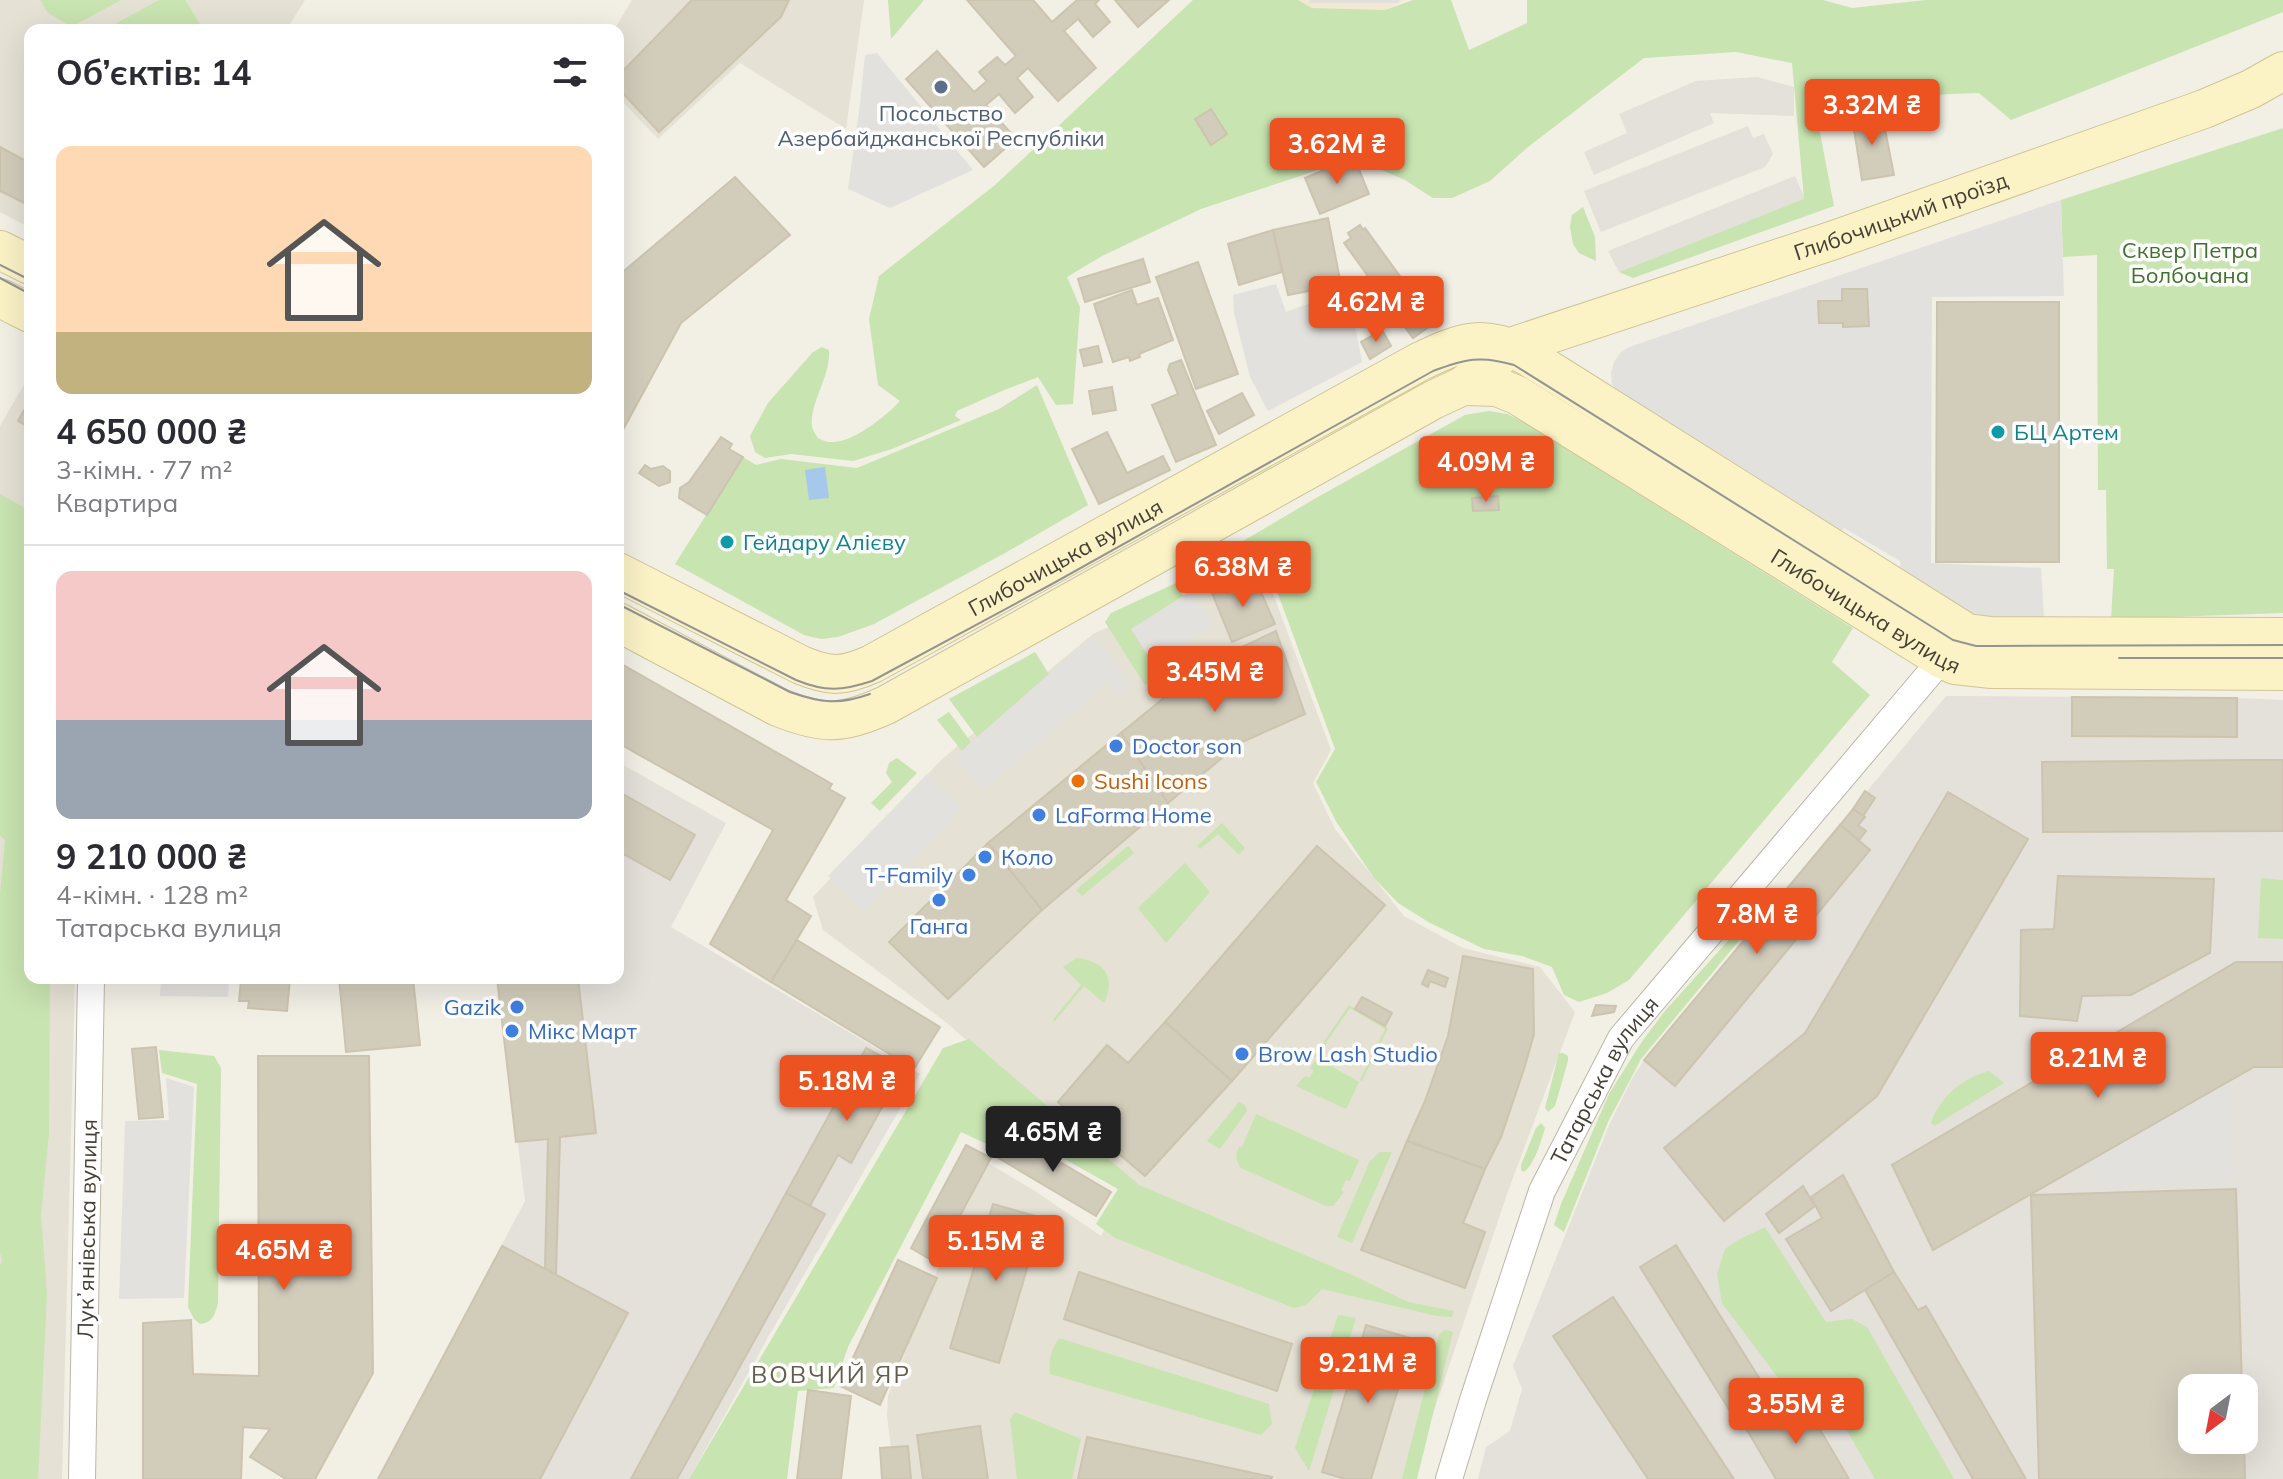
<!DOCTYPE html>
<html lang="uk">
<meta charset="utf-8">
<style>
:root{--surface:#fff;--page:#f7f7f7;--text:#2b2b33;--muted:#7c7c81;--line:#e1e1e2;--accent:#ed5321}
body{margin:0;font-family:Mulish,sans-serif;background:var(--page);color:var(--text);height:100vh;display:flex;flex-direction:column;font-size:30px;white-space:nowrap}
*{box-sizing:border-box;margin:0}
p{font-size:26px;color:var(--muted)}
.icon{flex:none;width:44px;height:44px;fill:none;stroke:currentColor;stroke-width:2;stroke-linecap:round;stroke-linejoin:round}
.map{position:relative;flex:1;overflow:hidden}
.panel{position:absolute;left:24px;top:24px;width:600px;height:960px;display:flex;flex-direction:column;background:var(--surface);border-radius:16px;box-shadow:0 8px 32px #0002}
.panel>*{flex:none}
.needle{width:52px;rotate:212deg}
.tools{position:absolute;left:2178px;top:1374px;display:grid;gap:16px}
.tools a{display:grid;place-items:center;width:80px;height:80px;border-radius:16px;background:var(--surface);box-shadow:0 8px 32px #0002;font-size:40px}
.price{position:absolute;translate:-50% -68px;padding:0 18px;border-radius:8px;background:var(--accent);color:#fff;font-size:26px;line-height:52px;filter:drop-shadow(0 2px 4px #0008)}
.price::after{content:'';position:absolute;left:50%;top:48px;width:24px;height:18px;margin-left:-12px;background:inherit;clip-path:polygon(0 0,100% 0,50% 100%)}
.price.on{background:#222;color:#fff}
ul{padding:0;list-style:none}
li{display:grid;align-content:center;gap:16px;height:424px;padding:0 32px}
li+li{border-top:2px solid var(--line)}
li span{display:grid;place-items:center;height:248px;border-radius:16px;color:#555}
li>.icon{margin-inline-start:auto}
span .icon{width:144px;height:144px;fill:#fffc;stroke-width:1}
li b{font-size:34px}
h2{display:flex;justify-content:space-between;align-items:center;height:96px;padding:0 32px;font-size:34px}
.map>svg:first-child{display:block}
.residential{fill:#e5e1d4}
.commercial{fill:#f3e8d1}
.industrial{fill:#e4e0da;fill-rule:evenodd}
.green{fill:#c8e4b0}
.parking{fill:#e3e1dd}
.water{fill:#a5c8eb}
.building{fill:#d2ccbb;stroke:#cdc4af;stroke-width:2}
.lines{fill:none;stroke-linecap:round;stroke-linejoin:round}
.minor-casing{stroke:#bcb7a9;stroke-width:28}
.secondary-casing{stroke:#cfc597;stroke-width:40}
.minor{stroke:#fff;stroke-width:26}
.secondary{stroke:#fbf3c6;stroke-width:38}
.tram{stroke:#949494;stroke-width:2}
.service-dot{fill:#5c6f8a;stroke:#fff;stroke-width:3}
.culture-dot{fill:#0f9aa8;stroke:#fff;stroke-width:3}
.shop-dot{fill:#3f7fe0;stroke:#fff;stroke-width:3}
.food-dot{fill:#e8710a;stroke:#fff;stroke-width:3}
.labels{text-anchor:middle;stroke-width:7;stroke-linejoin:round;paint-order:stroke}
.service-label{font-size:22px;fill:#4e5e75;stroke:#fff}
.street-label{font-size:22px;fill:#443f35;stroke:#fff}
.park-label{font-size:22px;fill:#40722c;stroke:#fff}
.culture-label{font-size:22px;fill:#0d838f;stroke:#fff;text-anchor:start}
.shop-label{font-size:22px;fill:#366cbe;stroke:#fff;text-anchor:start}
.food-label{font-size:22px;fill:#c56008;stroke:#fff;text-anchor:start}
.neighbourhood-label{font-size:24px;letter-spacing:2px;fill:#665e4d;stroke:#fff}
</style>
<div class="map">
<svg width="2283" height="1479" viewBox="0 0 2283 1479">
<rect width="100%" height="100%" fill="#f2efe5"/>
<g class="residential">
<polygon points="0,0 305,0 286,30 30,30 30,228 0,212"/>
<polygon points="632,0 864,0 846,129 740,63 658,139 618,97 618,30 614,30"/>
<polygon points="30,374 30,978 75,978 62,1479 0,1479 0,426"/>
<polygon points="1261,561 1331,750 1313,783 1335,829 1404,916 1463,948 1540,967 1575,1012 1507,1194 1411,1479 895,1479 887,1416 888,1396 955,1225 988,1163 1035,1191 1101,1236 1131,1186 947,1023 823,930 813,897 941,760 1093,634"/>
</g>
<polygon class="commercial" points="1298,0 1406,0 1385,10 1312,8"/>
<g class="industrial">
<polygon points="1757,77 1794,87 1794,116 1710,113 1714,123 1594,175 1584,152 1627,133 1619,114 1696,81"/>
<polygon points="1748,126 1753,138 1764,134 1773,154 1765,167 1601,232 1584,191"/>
<polygon points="1795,176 1805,199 1619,272 1608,251"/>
<path d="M1946 696 2237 698 2283 700V1479H1478L1486 1447 1510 1431 1522 1389 1513 1366 1610 1123 1633 1077 1644 1060ZM2192 1388H2244V1440H2192Z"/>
<polygon points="618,762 726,823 671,927 920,1074 767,1339 689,1479 378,1479 525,1201 497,978 618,978"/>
</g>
<g class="green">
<polygon points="40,0 121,0 71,27 47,12"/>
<polygon points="159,0 185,0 204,30 104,30"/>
<polygon points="888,0 924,0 891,39"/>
<path d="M1193 0H1298L1312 8 1385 10 1413 0H1451L1469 50 1527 23V0H1823L1852 8 1926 0H2283V12L2011 120 1979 93 1897 96 1896 83 1812 91 1834 206 1633 278 1619 272 1804 199 1792 63 1736 52 1644 58 1528 147 1490 181 1452 198H1433L1405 180 1354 158 1201 209 1102 256 1067 277 1080 307 1073 404 1056 405 1038 377 1004 390 957 411 955 416 961 420 892 449 853 461 791 454 765 458 755 452 750 436 768 403 813 352 822 347 829 350C831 376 809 403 812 427 813 431 816 435 818 438 822 440 826 442 830 442 852 444 886 416 900 401L878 385 869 319 879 276 995 185Z"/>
<polygon points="2283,128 2283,613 2111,619 2114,569 2107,569 2106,490 2098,490 2097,255 2063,257 2061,200"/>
<polygon points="1583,207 1595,237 1596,261 1579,253 1573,244 1570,227 1572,215"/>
<polygon points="1037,385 1088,505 1005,553 874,624 838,637 821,639 804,635 675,564 743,457 756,465 781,459 857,468 999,409"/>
<polygon points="1489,411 1507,414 1525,423 1853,628 1832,662 1870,695 1629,980 1607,993 1579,1002 1564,995 1552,967 1522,956 1484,949 1430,923 1398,903 1374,878 1337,823 1316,782 1335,749 1264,556 1208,583 1199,567 1316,498 1465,415"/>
<polygon points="0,494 30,511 30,978 50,978 49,1133 41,1215 47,1294 38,1479 0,1479 0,1265 2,1262 0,1252 0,894 5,840 0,835"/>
<polygon points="1176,583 1183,596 1131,629 1161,675 1145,685 1105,622 1111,613"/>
<polygon points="1035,652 1049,674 977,737 949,699"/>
<polygon points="949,712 971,742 962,751 937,720"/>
<polygon points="897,758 917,773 880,811 871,803 892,782 886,773 889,763"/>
<polygon points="1222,823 1245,848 1239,855 1218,834 1200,849 1197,846"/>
<polygon points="1128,846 1134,853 1082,896 1076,890"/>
<polygon points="1185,863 1210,892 1166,943 1138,908"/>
<polygon points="2261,878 2283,880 2283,939 2258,938"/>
<polygon points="1762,903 1766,908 1641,1059 1608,1122 1564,1232 1554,1225 1561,1204 1609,1094 1641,1043 1664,1012"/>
<path d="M1077 958C1105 961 1116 978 1104 1003L1084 986 1054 1022 1053 1020 1081 985 1063 967Z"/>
<polygon points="1349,1005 1388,1028 1362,1081 1360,1080 1385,1029 1350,1008 1316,1057 1314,1056"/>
<polygon points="969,1039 1139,1185 1352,1275 1408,1302 1454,1311 1452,1317 1437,1316 1322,1289 1306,1305 1294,1308 1115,1238 1096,1224 1118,1189 1006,1126 991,1146 961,1132 848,1347 834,1388 798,1391 787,1479 689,1479 943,1048"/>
<path d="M159 1050 214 1056 221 1068 218 1303C215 1314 213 1323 200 1324L194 1319 188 1307 197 1084 162 1073Z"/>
<polygon points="1559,1053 1563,1053 1568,1056 1568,1061 1555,1106 1548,1112 1545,1108"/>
<polygon points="1317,1058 1359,1082 1346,1109 1296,1086 1305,1076 1309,1078 1314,1071 1310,1068"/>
<path d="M1989 1071 2004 1083 1934 1126 1931 1123C1940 1096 1963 1078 1989 1071Z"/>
<polygon points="1239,1102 1245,1105 1247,1111 1220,1149 1207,1141"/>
<path d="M1256 1114 1359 1160 1350 1181 1346 1180 1341 1190 1344 1192 1333 1206H1326L1241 1168C1235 1160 1235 1155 1239 1147H1242Z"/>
<path d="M1541 1123 1545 1128C1541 1141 1535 1164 1524 1172L1521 1170V1165L1536 1128Z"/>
<polygon points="1380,1152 1392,1152 1352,1243 1337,1237 1370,1161"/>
<polygon points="1765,1227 1826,1322 1852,1319 1867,1327 1954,1479 1875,1479 1839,1417 1818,1392 1790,1394 1722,1303 1717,1274 1725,1249 1738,1240"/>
<polygon points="1338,1315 1356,1318 1309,1471 1295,1448"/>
<polygon points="1445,1330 1453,1332 1417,1479 1402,1479 1439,1334"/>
<path d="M1059 1338 1269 1404 1272 1424 1261 1435 1050 1374C1048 1360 1051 1350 1059 1338Z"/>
<polygon points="1015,1412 1081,1439 1072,1479 1017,1479 1010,1419"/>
</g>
<g class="parking">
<rect x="1309" y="0" width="90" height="3"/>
<polygon points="877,53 973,170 890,208 848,189 860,104 865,55"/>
<polygon points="2061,200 2064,296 1932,297 1931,563 2041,568 2044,618 1984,617 1957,610 1902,578 1900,561 1844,528 1837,537 1616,393 1612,383 1611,373 1614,362 1620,353 1629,347"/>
<polygon points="1276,284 1286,312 1348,289 1362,362 1268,411 1250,377 1234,313 1233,295"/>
<polygon points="1192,591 1214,625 1153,664 1131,629"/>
<polygon points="1094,635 1131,685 1119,695 1108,683 984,790 955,757"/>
<polygon points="927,774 962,808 863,911 828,876"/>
<polygon points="161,978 229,978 228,997 160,996"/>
<polygon points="2232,1076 2233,1178 2097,1186 2090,1156"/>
<polygon points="166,1078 194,1087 184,1298 119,1299 125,1121 169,1120"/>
</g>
<polygon class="water" points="825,467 829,498 809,500 805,470"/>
<g class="building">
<polygon points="692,0 789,0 781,17 659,132 618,88 618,76"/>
<polygon points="967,0 1033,0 1052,22 1077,0 1099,0 1095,4 1110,22 1093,37 1078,19 1064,31 1096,68 1058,101 1028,68 1017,78 1033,97 1015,113 999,94 986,105 1016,139 984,167 906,79 937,51 974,92 987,81 979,72 997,57 1005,65 1016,56"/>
<polygon points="1115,0 1169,0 1138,27"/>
<polygon points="1890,85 1893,113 1819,121 1815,94"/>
<polygon points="1211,109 1227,134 1211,145 1195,119"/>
<polygon points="1882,114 1894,175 1862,180 1852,117"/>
<polygon points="0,147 30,163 30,206 0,191"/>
<polygon points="1354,157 1369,194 1320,214 1305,178"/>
<polygon points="735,177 790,235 681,323 618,439 618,276"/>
<polygon points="1328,218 1341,285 1288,295 1273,230"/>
<polygon points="1360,225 1363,230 1365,228 1434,323 1413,338 1344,243 1351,238 1348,233"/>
<polygon points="1273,230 1282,272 1239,285 1228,244"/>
<polygon points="1143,259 1150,282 1085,302 1078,279"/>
<polygon points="1198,262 1238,374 1196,389 1156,277"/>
<polygon points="1842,289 1867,289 1869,326 1843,327 1843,323 1819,323 1818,301 1842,301"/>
<polygon points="1132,290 1137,305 1158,298 1173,340 1139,354 1140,357 1130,361 1129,357 1113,362 1094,304"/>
<polygon points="1937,302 2059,302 2059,562 1936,562"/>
<polygon points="1382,330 1391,346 1370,359 1361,342"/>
<polygon points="1098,346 1102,362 1084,366 1080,350"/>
<polygon points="1181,360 1216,445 1176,462 1152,405 1178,394 1168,370 1170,364"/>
<polygon points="1112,387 1116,410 1093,414 1089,391"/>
<polygon points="1242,393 1254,415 1219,434 1207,411"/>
<polygon points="30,400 30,428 18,421"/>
<polygon points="1107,432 1127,473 1163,456 1170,470 1099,504 1072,449"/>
<polygon points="721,437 732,444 729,449 743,457 707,515 679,498 680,488 689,482"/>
<polygon points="645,465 651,469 663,466 667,469 670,471 670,482 659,486 639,473"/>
<polygon points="1498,496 1499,510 1473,511 1472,498"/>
<polygon points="1254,576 1275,624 1232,642 1212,593"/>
<polygon points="1276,631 1305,714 1240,743 1168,803 1121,733 1204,665"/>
<polygon points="618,662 832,784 829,789 845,798 786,900 811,916 771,982 710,944 773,830 618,743"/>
<polygon points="2072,697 2237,698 2237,737 2072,736"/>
<polygon points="1121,733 1168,803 1042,910 988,843"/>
<polygon points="2248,760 2283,760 2283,831 2043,832 2042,762"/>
<polygon points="1865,791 1875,798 1863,816 1853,809"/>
<polygon points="1948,792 2028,839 1877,1096 1724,1221 1664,1148 1805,1033"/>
<polygon points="623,794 695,835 670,880 618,851 618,803"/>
<polygon points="1853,809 1865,817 1858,825 1866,831 1859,840 1840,825"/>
<polygon points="1840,825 1870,850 1675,1086 1644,1060"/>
<polygon points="988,843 1042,910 948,999 889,942"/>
<polygon points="1317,846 1385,905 1232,1081 1165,1022"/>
<polygon points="2058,876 2214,879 2210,953 2131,995 2082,996 2077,1021 2020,1016 2021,930 2054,929"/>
<polygon points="797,940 940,1027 914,1069 771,982"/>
<polygon points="1463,956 1533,969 1534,1034 1524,1069 1501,1137 1485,1169 1407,1141 1425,1101 1448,1036"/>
<polygon points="2236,962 2283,962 2283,1067 2254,1067 1933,1250 1892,1165"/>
<polygon points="1428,970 1448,978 1445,987 1430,981 1428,987 1422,984"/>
<polygon points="236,978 290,978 287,1011 248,1008 249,1001 239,1001 241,980"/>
<polygon points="339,978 413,978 420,1045 346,1052"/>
<polygon points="497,978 578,978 596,1133 560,1137 556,1275 545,1269 548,1139 516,1142"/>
<polygon points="1362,997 1392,1013 1385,1026 1355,1009"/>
<polygon points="1596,1005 1616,1006 1614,1012 1592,1016"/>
<polygon points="1165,1022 1232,1081 1145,1176 1058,1102 1107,1045 1128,1063"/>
<polygon points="156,1047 163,1117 139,1119 132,1049"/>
<polygon points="866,1048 904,1068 851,1163 838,1155 810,1206 786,1193"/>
<polygon points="258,1056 369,1056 373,1373 315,1479 286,1479 250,1457 270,1429 243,1427 241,1479 143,1479 143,1323 191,1320 193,1374 259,1376"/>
<polygon points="1009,1132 1111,1192 1096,1216 995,1156"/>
<polygon points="1407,1141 1485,1169 1463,1223 1485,1232 1465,1288 1361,1250"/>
<polygon points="966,1145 991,1158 935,1262 911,1248"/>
<polygon points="1843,1175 1894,1272 1831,1311 1786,1239 1822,1218 1811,1197"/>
<polygon points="1803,1186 1815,1206 1779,1233 1766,1214"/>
<polygon points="2236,1189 2242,1388 2192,1388 2192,1440 2244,1440 2245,1479 2039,1479 2031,1195"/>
<polygon points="786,1193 825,1214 677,1479 631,1479"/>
<polygon points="993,1204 1042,1218 999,1363 950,1348"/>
<polygon points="1676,1245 1771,1397 1735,1419 1640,1267"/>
<polygon points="502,1246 628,1313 540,1479 378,1479"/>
<polygon points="898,1260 937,1278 880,1405 840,1386"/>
<polygon points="1079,1272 1292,1344 1277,1391 1064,1319"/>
<polygon points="1894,1272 1918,1310 1926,1306 2026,1479 1973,1479 1865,1290"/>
<polygon points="1613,1297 1734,1479 1648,1479 1553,1336"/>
<polygon points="1366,1325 1413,1339 1371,1479 1345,1479 1322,1472"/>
<polygon points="808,1390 851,1396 841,1479 797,1479"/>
<polygon points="1779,1403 1786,1415 1805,1404 1849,1479 1776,1479 1747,1430 1771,1416 1768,1410"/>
<polygon points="980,1426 988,1479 923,1479 917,1435"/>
<polygon points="1087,1437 1272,1477 1271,1479 1078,1479"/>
<polygon points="908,1446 911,1479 882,1479 880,1448"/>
</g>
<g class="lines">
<defs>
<g id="minor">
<polyline points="82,1479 91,978"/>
<path id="s1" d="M1449 1479 1473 1400 1542 1191 1621 1038 1942 659 1950 644"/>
</g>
<g id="secondary">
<polyline points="0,250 30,265"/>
<polyline points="0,298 30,313"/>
<path id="s2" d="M1463 386 1497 387 1517 395 1942 659 1955 665 1992 669 2283 671"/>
<path id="s3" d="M618 572 801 665C830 677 843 677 872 664L1419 362C1461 342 1483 332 1527 356L1967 633 1991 636 2283 637"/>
<path id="s4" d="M618 622 778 707C823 725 842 725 886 705L1433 400 1463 386 1511 347 1834 240 2204 109 2251 89 2283 71"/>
</g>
</defs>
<use href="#minor" class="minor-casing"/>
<use href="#secondary" class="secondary-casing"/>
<use href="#minor" class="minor"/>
<use href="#secondary" class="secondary"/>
<g class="tram">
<polyline points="0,265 30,280"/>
<polyline points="0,278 30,294"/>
<path d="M618 590 796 680C825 692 842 691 872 681L1052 584 1433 371C1465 359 1481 355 1514 365L1953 640 1976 646H1991L2283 645"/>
<path d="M618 604 790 692C821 703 839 705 870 694"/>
<polyline points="2119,658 2283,658"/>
</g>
</g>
<circle class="service-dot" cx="941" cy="87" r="8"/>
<g class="culture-dot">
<circle cx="1998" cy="432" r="8"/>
<circle cx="727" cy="542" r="8"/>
</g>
<g class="shop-dot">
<circle cx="1116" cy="746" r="8"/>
<circle cx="1039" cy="815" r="8"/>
<circle cx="985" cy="857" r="8"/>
<circle cx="969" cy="875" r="8"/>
<circle cx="939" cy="900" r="8"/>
<circle cx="517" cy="1007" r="8"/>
<circle cx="512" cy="1031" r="8"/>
<circle cx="1242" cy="1054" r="8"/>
</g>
<circle class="food-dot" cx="1078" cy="781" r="8"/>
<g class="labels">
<g class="service-label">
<text x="941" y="121">Посольство<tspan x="941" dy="25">Азербайджанської Республіки</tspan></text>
</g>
<g class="street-label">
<text dy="8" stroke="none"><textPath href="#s4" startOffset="1426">Глибочицький проїзд</textPath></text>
<text dy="8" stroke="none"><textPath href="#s3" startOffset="500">Глибочицька вулиця</textPath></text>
<text dy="8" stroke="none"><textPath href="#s2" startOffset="466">Глибочицька вулиця</textPath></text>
<text dy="8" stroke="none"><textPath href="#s1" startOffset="430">Татарська вулиця</textPath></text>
<text transform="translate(87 1229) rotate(-89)" y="8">Лукʼянівська вулиця</text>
</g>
<g class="park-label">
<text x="2190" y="258">Сквер Петра<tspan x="2190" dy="25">Болбочана</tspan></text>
</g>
<g class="culture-label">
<text x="2014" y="440">БЦ Артем</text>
<text x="743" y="550">Гейдару Алієву</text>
</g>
<g class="shop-label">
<text x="1132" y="754">Doctor son</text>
<text x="1055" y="823">LaForma Home</text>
<text x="1001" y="865">Коло</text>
<text x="953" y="883" text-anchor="end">T-Family</text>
<text x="939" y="934" text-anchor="middle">Ганга</text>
<text x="501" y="1015" text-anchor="end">Gazik</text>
<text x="528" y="1039">Мікс Март</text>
<text x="1258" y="1062">Brow Lash Studio</text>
</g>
<g class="food-label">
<text x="1094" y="789">Sushi Icons</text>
</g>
<g class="neighbourhood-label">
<text x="831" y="1383">ВОВЧИЙ ЯР</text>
</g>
</g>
</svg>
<div class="tools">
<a><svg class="needle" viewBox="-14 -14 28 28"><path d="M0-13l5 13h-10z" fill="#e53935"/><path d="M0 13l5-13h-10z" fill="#7c7c81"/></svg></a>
</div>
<b class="price" style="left:1872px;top:147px">3.32M ₴</b>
<b class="price" style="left:1337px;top:186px">3.62M ₴</b>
<b class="price" style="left:1376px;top:344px">4.62M ₴</b>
<b class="price" style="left:1486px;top:504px">4.09M ₴</b>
<b class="price" style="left:1243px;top:609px">6.38M ₴</b>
<b class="price" style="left:1215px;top:714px">3.45M ₴</b>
<b class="price" style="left:1757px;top:956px">7.8M ₴</b>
<b class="price" style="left:2098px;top:1100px">8.21M ₴</b>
<b class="price" style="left:847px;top:1123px">5.18M ₴</b>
<b class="price on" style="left:1053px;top:1174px">4.65M ₴</b>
<b class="price" style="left:996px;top:1283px">5.15M ₴</b>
<b class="price" style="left:284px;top:1292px">4.65M ₴</b>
<b class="price" style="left:1368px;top:1405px">9.21M ₴</b>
<b class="price" style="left:1796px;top:1446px">3.55M ₴</b>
<section class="panel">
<h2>Об’єктів: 14<svg class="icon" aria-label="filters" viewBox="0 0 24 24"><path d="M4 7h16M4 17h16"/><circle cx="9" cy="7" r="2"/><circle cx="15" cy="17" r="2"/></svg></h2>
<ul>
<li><span style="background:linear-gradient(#ffd9b3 75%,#c2b280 0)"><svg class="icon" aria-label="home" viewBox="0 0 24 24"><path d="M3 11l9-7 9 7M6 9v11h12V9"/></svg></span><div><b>4 650 000 ₴</b><p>3-кімн. · 77 m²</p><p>Квартира</p></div></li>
<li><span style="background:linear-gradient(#f6c9c9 60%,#9aa5b1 0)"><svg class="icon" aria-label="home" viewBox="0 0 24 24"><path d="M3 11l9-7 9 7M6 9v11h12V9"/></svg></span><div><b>9 210 000 ₴</b><p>4-кімн. · 128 m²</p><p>Татарська вулиця</p></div></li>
</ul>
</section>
</div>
